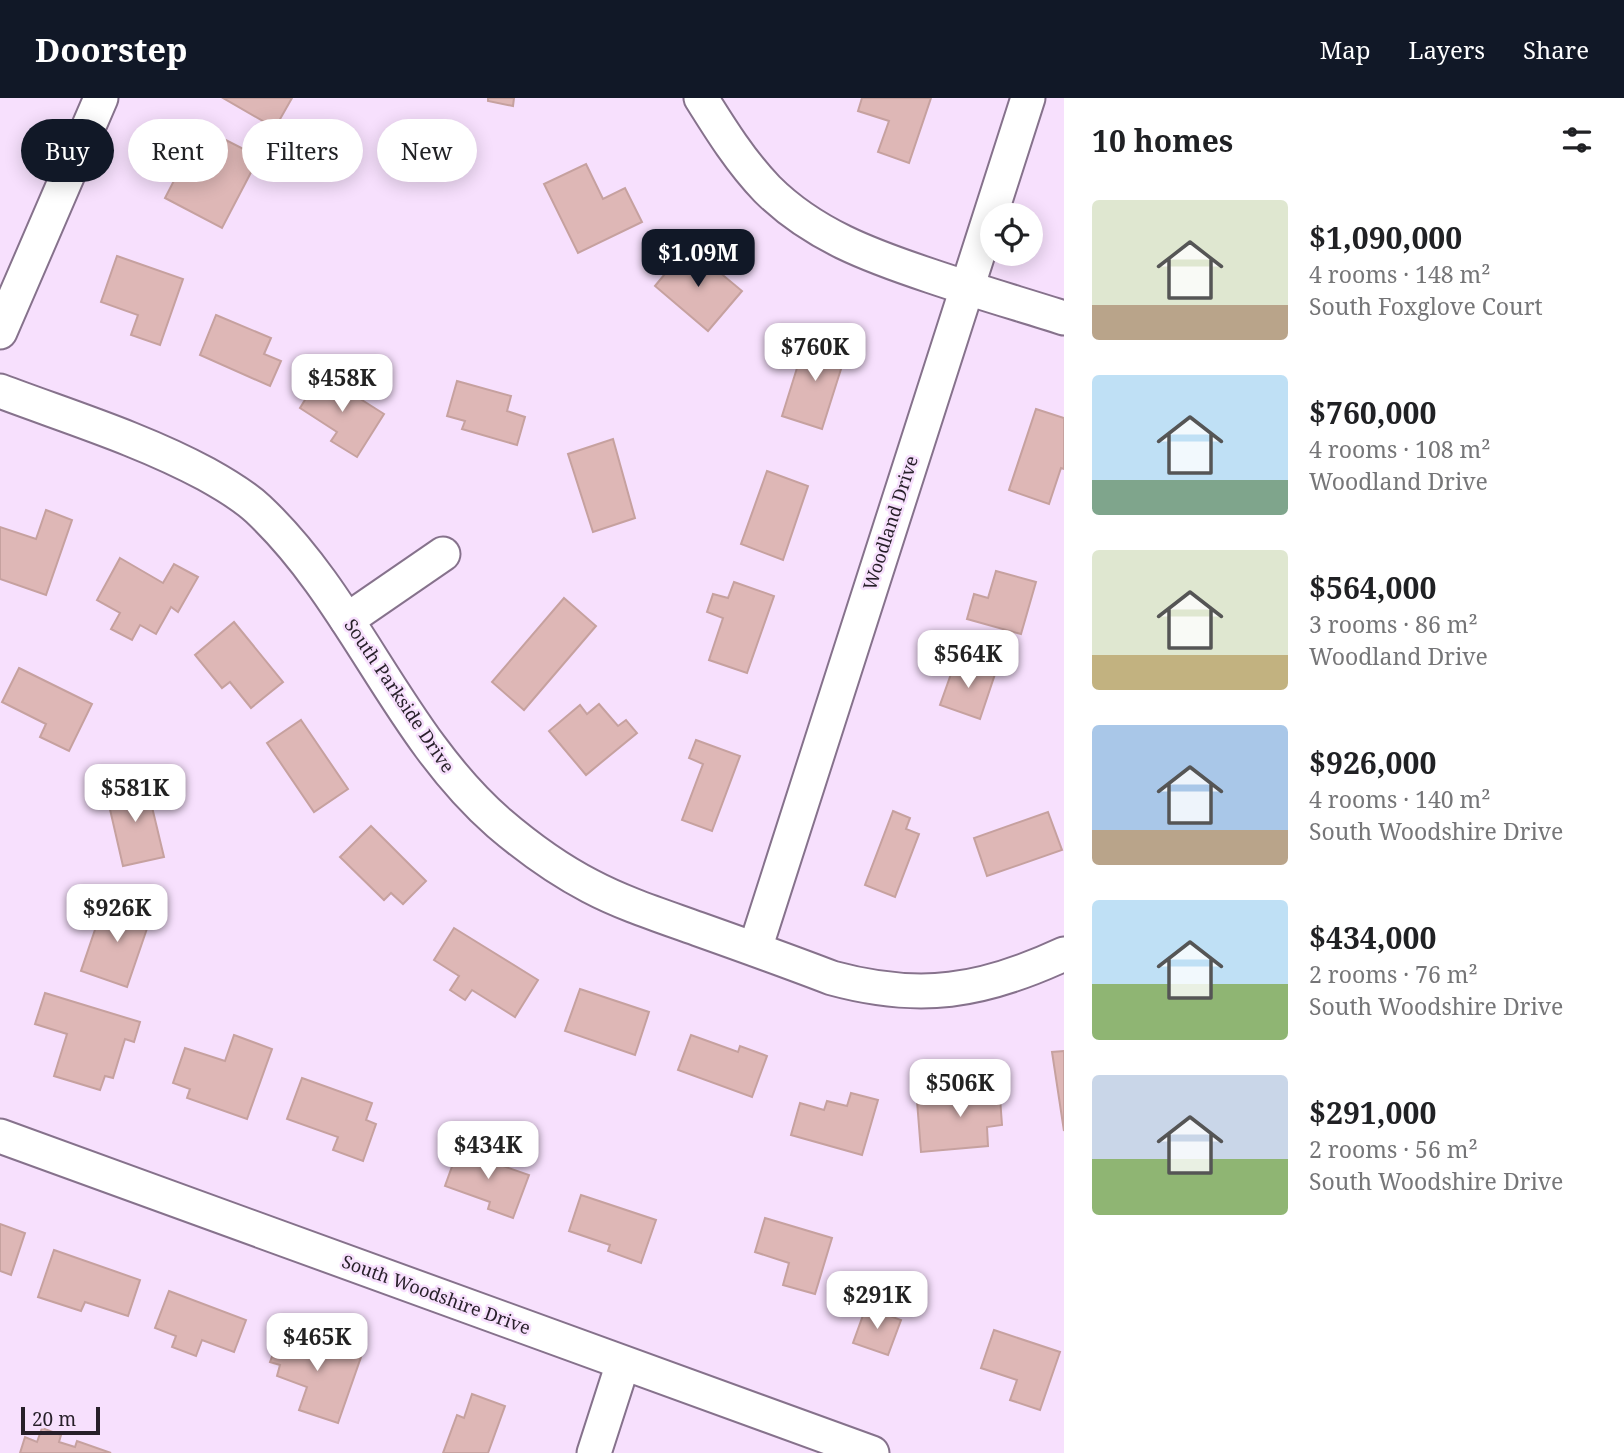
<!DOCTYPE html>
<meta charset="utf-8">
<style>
:root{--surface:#fff;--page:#f2f2f2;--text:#202124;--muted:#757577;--accent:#111827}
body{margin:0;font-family:"Noto Serif",serif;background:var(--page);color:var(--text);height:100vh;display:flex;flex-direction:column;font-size:26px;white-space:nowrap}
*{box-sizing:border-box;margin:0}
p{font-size:23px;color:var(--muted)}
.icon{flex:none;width:38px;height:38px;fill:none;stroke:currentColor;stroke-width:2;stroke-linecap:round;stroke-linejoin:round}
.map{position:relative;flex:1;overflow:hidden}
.side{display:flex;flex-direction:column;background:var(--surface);width:560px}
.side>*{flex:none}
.hud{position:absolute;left:21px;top:21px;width:665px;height:63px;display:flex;gap:14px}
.buttons{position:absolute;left:980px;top:105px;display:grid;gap:14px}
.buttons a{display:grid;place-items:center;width:63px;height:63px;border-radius:50%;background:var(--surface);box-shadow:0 4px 18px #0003;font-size:35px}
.scale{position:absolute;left:21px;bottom:18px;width:79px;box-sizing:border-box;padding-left:7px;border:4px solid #271f29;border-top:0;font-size:19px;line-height:24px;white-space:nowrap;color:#271f29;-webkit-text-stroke:5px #f7e0fd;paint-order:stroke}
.price{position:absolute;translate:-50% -60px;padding:0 16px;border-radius:14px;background:#fff;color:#222;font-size:23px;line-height:46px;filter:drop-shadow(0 2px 4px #0008)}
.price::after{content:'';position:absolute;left:50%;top:42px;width:21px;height:16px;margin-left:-10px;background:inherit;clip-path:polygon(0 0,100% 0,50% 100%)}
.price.selected{background:var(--accent);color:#fff}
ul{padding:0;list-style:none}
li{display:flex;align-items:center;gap:21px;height:175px;padding:0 28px}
li span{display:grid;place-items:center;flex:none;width:196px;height:140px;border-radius:7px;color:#555}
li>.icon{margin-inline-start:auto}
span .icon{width:84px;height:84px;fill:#fffc;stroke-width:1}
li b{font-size:30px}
h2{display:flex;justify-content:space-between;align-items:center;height:84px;padding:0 28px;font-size:30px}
.pill{padding:0 24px;border-radius:32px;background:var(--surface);box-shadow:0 4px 18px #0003;font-size:24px;line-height:63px}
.pill.selected{background:var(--accent);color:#fff}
header{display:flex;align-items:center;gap:42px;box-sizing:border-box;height:98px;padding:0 35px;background:var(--accent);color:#fff}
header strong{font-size:33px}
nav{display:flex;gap:38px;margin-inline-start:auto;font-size:24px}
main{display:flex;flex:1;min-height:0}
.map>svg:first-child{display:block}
.building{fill:#deb7b6;stroke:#c6a19f;stroke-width:2}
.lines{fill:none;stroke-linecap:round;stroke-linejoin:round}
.minor-casing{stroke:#86728c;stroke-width:37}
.minor{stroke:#fff;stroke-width:33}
.labels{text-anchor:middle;stroke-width:5;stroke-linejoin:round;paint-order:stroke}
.street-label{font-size:18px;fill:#271f29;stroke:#f7e0fd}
</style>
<header>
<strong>Doorstep</strong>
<nav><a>Map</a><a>Layers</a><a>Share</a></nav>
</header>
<main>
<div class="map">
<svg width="1064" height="1355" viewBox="0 0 1064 1355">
<rect width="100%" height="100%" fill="#f7e0fd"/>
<g class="building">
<polygon points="223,0 292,0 275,30"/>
<polygon points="488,0 514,0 513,8 488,3"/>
<polygon points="862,0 931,0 909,65 878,54 889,23 858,13"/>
<polygon points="206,32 259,59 222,130 165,100 180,71 185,73"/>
<polygon points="586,66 603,101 625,90 642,124 578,155 544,86"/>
<polygon points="688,148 742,193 708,233 655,188"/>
<polygon points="117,158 183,181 160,247 131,237 138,217 101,204"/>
<polygon points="216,217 271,240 264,256 281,263 270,288 200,257"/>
<polygon points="815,239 848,249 822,331 782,318 802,254 809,257"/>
<polygon points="321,276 384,316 357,359 331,343 337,334 300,310"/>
<polygon points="457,283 511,298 507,313 525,319 517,347 462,331 465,323 447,318"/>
<polygon points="1036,311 1064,320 1064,371 1061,370 1049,406 1009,392"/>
<polygon points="613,341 635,420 593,434 568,356"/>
<polygon points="767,373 808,388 783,462 741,446"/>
<polygon points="46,412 72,422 46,497 0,481 0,429 36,441"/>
<polygon points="120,460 163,485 174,466 198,479 178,514 171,509 156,536 140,527 132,542 111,531 120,515 97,502"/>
<polygon points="996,473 1036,484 1021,536 967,521 974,496 988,500"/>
<polygon points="734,484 774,498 747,575 709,562 723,520 707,514 713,496 728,500"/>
<polygon points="564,500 596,528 524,612 492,584"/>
<polygon points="234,524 283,584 251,610 230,584 222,590 195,557"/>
<polygon points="956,562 995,576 980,621 940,607"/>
<polygon points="19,570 92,606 69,653 40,639 46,626 2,604"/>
<polygon points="599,606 618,628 626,622 637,635 586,677 549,633 580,607 587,616"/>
<polygon points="301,622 348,691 314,714 267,645"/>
<polygon points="696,642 740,658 712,733 682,722 703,666 689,660"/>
<polygon points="146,684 164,759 123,768 106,694"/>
<polygon points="893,713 910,720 906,731 919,736 895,799 865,787"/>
<polygon points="1048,714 1062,752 987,778 974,740"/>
<polygon points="371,728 426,783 403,806 391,795 384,802 340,759"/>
<polygon points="115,804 152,816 127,889 81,873 100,817 110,820"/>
<polygon points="454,830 538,882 515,919 472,892 465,902 450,892 459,878 434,862"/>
<polygon points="580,891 649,914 635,957 565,933"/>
<polygon points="45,895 140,924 134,944 125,941 113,980 105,978 100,992 54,978 67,936 35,926"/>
<polygon points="234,937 272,951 247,1021 187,1000 190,991 173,985 185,950 225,963"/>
<polygon points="691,937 738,954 740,948 767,958 752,999 678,972"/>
<polygon points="1064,953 1064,1033 1052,954"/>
<polygon points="302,980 372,1005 366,1022 376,1026 363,1063 333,1052 338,1039 287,1021"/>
<polygon points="999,986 1002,1027 987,1029 988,1048 921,1054 917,1003 956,999 955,989"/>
<polygon points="851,995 878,1002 862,1057 791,1037 800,1005 824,1012 827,1003 847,1008"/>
<polygon points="484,1049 501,1055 497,1066 529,1077 513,1120 488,1111 490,1104 445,1088 458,1052 480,1060"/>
<polygon points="581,1097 656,1122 641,1165 608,1153 610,1147 569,1133"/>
<polygon points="765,1120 832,1140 815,1196 783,1187 789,1165 755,1154"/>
<polygon points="0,1126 25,1135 11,1177 0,1173"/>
<polygon points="54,1152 140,1182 128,1218 85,1204 81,1213 38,1199"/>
<polygon points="169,1193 246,1222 234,1254 202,1242 196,1258 172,1249 176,1238 155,1230"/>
<polygon points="866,1209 901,1222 888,1257 853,1245"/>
<polygon points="282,1231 361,1259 338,1325 299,1312 307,1289 277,1278 280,1267 270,1264"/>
<polygon points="994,1232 1060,1254 1040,1312 1010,1302 1017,1282 981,1270"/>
<polygon points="472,1296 505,1308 488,1355 443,1355 457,1317 464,1320"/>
<polygon points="42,1330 61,1337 59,1344 75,1349 77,1343 111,1355 20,1355 25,1339 37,1344"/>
</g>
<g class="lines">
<defs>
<g id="minor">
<path d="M701 0C721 32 741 64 767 91 813 137 871 158 931 178 975 193 1020 206 1064 220"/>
<polyline points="0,234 101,0"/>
<path d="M0 293C69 319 141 341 206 376 224 386 243 397 258 411 355 502 398 637 499 725 527 749 557 771 590 788 624 806 662 818 698 831 743 847 788 863 832 880 920 904 982 894 1064 856"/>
<polyline points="347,522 443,456"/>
<polyline points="755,851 1028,0"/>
<polyline points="0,1038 872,1355"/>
<polyline points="594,1355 623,1265"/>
</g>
</defs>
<use href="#minor" class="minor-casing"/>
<use href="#minor" class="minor"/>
</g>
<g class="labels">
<g class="street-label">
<text transform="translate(891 425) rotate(-72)" y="6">Woodland Drive</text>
<text transform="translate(399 598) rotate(56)" y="6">South Parkside Drive</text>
<text transform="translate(436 1197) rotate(20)" y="6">South Woodshire Drive</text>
</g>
</g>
</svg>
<div class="buttons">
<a><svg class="icon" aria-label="locate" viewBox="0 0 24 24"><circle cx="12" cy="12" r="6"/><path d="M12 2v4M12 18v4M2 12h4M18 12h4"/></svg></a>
</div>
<div class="scale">20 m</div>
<b class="price selected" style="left:698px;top:191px">$1.09M</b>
<b class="price" style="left:815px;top:285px">$760K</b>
<b class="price" style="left:342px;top:316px">$458K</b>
<b class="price" style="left:968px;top:592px">$564K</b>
<b class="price" style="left:135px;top:726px">$581K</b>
<b class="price" style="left:117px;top:846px">$926K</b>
<b class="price" style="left:960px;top:1021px">$506K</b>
<b class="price" style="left:488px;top:1083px">$434K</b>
<b class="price" style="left:877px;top:1233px">$291K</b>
<b class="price" style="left:317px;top:1275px">$465K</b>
<div class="hud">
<a class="pill selected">Buy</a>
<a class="pill">Rent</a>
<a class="pill">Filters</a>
<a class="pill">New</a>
</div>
</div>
<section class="side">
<h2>10 homes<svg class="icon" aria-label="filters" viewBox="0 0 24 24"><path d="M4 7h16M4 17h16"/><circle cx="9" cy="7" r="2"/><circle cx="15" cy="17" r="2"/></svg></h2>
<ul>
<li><span style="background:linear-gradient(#dfe7d0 75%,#b9a48a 0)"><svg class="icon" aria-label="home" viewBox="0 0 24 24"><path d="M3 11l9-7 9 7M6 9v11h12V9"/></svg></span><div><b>$1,090,000</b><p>4 rooms · 148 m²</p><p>South Foxglove Court</p></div></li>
<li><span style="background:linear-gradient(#bfe0f5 75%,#7fa58c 0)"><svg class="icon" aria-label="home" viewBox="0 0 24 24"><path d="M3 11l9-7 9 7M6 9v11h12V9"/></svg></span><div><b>$760,000</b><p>4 rooms · 108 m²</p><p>Woodland Drive</p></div></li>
<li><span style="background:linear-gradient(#dfe7d0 75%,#c2b280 0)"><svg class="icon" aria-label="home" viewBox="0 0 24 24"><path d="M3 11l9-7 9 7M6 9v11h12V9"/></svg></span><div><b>$564,000</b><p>3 rooms · 86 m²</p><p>Woodland Drive</p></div></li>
<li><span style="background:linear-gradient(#a9c7e8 75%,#b9a48a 0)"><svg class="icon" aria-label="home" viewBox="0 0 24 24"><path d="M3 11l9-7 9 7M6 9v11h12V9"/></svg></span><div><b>$926,000</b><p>4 rooms · 140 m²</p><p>South Woodshire Drive</p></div></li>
<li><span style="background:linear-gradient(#bfe0f5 60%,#8fb573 0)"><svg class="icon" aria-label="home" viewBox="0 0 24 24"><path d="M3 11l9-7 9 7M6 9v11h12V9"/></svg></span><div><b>$434,000</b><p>2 rooms · 76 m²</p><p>South Woodshire Drive</p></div></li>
<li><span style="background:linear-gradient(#c9d6e8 60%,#8fb573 0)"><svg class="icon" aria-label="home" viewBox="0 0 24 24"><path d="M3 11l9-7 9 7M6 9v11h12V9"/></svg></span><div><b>$291,000</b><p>2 rooms · 56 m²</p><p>South Woodshire Drive</p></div></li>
</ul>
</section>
</main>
